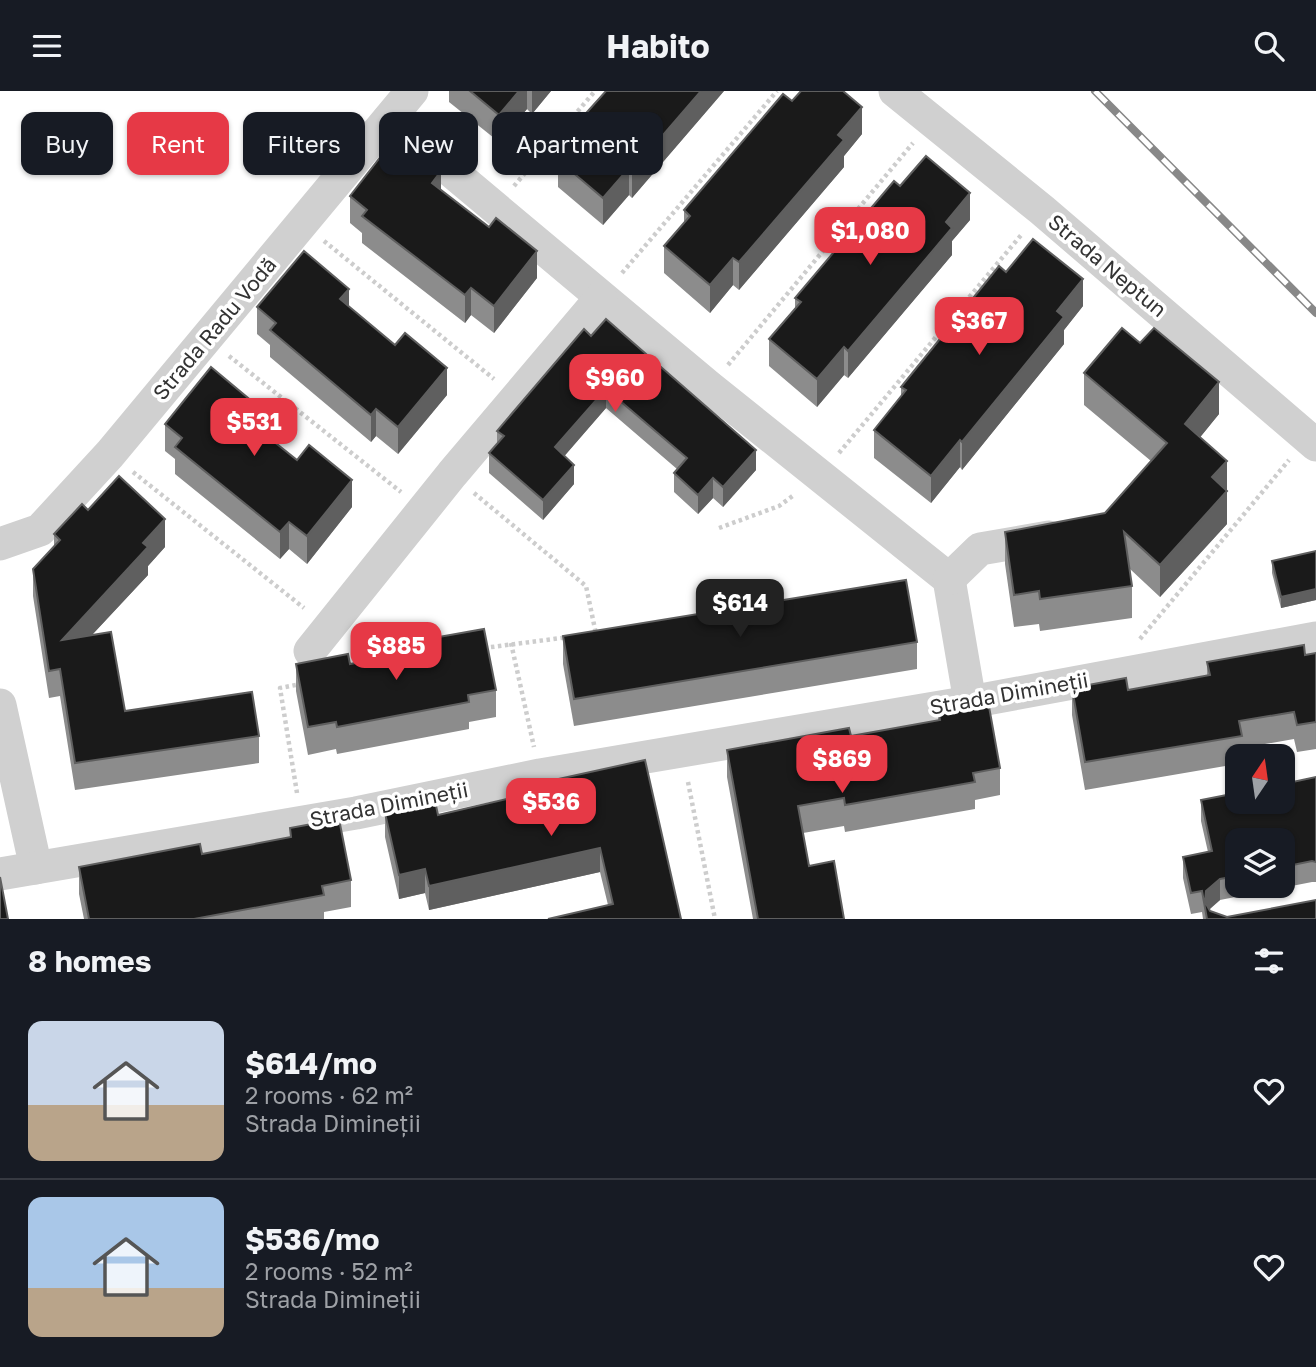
<!DOCTYPE html>
<meta charset="utf-8">
<style>
:root{--surface:#171b24;--page:#242831;--text:#f1f3f6;--muted:#9ea1a6;--line:#363941;--accent:#e63946}
body{margin:0;font-family:"Golos Text",sans-serif;background:var(--page);color:var(--text);height:100vh;display:flex;flex-direction:column;font-size:26px;white-space:nowrap}
*{box-sizing:border-box;margin:0}
p{font-size:23px;color:var(--muted)}
.icon{flex:none;width:38px;height:38px;fill:none;stroke:currentColor;stroke-width:2;stroke-linecap:round;stroke-linejoin:round}
.map{position:relative;height:828px;overflow:hidden}
.details{display:flex;flex-direction:column;background:var(--surface);flex:1}
.details>*{flex:none}
.banner{position:absolute;left:21px;top:21px;width:700px;height:63px;display:flex;gap:14px}
.needle{width:46px;rotate:13deg}
.fabs{position:absolute;left:1225px;top:653px;display:grid;gap:14px}
.fabs a{display:grid;place-items:center;width:70px;height:70px;border-radius:14px;background:var(--surface);box-shadow:0 2px 5px #0004;font-size:35px}
.price{position:absolute;translate:-50% -60px;padding:0 16px;border-radius:14px;background:var(--accent);color:#fff;font-size:23px;line-height:46px;filter:drop-shadow(0 2px 4px #0008)}
.price::after{content:'';position:absolute;left:50%;top:42px;width:21px;height:16px;margin-left:-10px;background:inherit;clip-path:polygon(0 0,100% 0,50% 100%)}
.price.on{background:#222;color:#fff}
ul{padding:0;list-style:none}
li{display:flex;align-items:center;gap:21px;height:175px;padding:0 28px}
li+li{border-top:2px solid var(--line)}
li span{display:grid;place-items:center;flex:none;width:196px;height:140px;border-radius:14px;color:#555}
li>.icon{margin-inline-start:auto}
span .icon{width:84px;height:84px;fill:#fffc;stroke-width:1}
li b{font-size:30px}
h2{display:flex;justify-content:space-between;align-items:center;height:84px;padding:0 28px;font-size:30px}
.pill{padding:0 24px;border-radius:14px;background:var(--surface);box-shadow:0 2px 5px #0004;font-size:24px;line-height:63px}
.pill.on{background:var(--accent);color:#fff}
header{display:flex;justify-content:space-between;align-items:center;height:91px;padding:0 28px;background:var(--surface);font-size:32px;font-weight:700}
.map>svg:first-child{display:block}
.lines{fill:none;stroke-linecap:round;stroke-linejoin:round}
.path{stroke:#cdcdcd;stroke-width:4.5;stroke-dasharray:3.5 3.5;stroke-linecap:butt}
.minor{stroke:#d0d0d0;stroke-width:33}
.rail-casing{stroke:#888;stroke-width:8}
.rail{stroke:#fff;stroke-width:5;stroke-dasharray:16;stroke-linecap:butt}
.wall{fill:#8c8c8c;fill-rule:evenodd}
.shaded-wall{fill:#5f5f5f}
.building{fill:#1a1a1a;stroke:#5f5f5f;stroke-width:2}
.labels{text-anchor:middle;stroke-width:7;stroke-linejoin:round;paint-order:stroke}
.street-label{font-size:21px;fill:#333;stroke:#fff}
</style>
<header><svg class="icon" aria-label="menu" viewBox="0 0 24 24"><path d="M4 6h16M4 12h16M4 18h16"/></svg>Habito<svg class="icon" aria-label="search" viewBox="0 0 24 24"><circle cx="10" cy="10" r="6"/><path d="M15 15l6 6"/></svg></header>
<div class="map">
<svg width="1316" height="828" viewBox="0 0 1316 828">
<rect width="100%" height="100%" fill="#fff"/>
<g class="lines">
<g class="path">
<polyline points="514,95 595,0"/>
<polyline points="324,150 494,288"/>
<polyline points="622,182 777,0"/>
<polyline points="229,265 401,401"/>
<polyline points="728,274 913,52"/>
<polyline points="839,362 1022,143"/>
<polyline points="133,381 304,517"/>
<polyline points="474,402 586,495 596,543"/>
<polyline points="719,437 779,415 794,404"/>
<polyline points="1140,548 1289,369"/>
<polyline points="511,552 534,656"/>
<polyline points="484,557 569,546"/>
<polyline points="688,691 715,828"/>
<polyline points="297,702 280,597 301,593"/>
</g>
<g class="minor">
<polyline points="895,0 1042,119 1316,354"/>
<polyline points="389,28 709,296 949,488 970,611"/>
<polyline points="0,453 40,439 110,363 412,0"/>
<polyline points="949,488 980,458 1049,446"/>
<polyline points="310,560 452,383 601,207"/>
<polyline points="0,614 36,777"/>
<polyline points="0,783 356,722 540,684 970,611 1316,547"/>
</g>
<defs>
<polyline id="rail" points="1095,0 1316,222"/>
</defs>
<use href="#rail" class="rail-casing"/>
<use href="#rail" class="rail"/>
</g>
<g class="wall">
<polygon points="449,0 551,0 532,23 527,18 499,51 449,11"/>
<polygon points="724,0 632,107 629,104 603,134 558,96 558,69 579,45 579,30"/>
<polygon points="792,10 862,43 844,65 844,76 739,199 733,194 710,222 664,182 664,155 684,132 684,119"/>
<polygon points="900,95 970,129 952,150 952,164 848,287 844,284 817,316 769,275 769,248 795,217 795,207"/>
<polygon points="441,99 537,187 494,242 471,224 465,232 362,152 362,142 350,132 350,105"/>
<polygon points="1006,181 1083,215 1064,239 1064,253 962,379 960,376 931,412 874,367 874,339 901,305 901,296"/>
<polygon points="257,216 349,216 447,304 398,363 376,345 371,351 270,266 270,254 257,243"/>
<polygon points="584,238 756,379 723,416 713,407 698,423 674,401 674,382 677,378 606,317 564,365 574,393 543,429 489,382 489,362 497,353 497,340"/>
<polygon points="1084,282 1219,323 1200,346 1227,400 1227,433 1160,506 1130,478 1132,495 1132,527 1040,540 1039,533 1014,536 1005,473 1005,441 1105,422 1151,370 1084,314"/>
<polygon points="165,333 254,335 352,416 307,473 289,458 280,468 175,383 175,368 165,360"/>
<polygon points="88,419 165,456 148,475 148,484 92,544 125,620 259,645 259,672 75,699 60,605 49,607 33,505 33,478 54,455 54,443"/>
<polygon points="1316,460 1316,509 1281,517 1272,482 1272,470"/>
<polygon points="563,545 917,551 917,578 574,635 563,573"/>
<polygon points="433,547 496,599 496,626 469,631 469,638 337,663 336,658 308,664 296,600 296,573 350,573 433,557"/>
<polygon points="1316,562 1316,658 1297,661 1294,648 1242,657 1242,665 1237,665 1237,673 1085,699 1072,624 1072,597 1128,599 1207,585 1207,571 1305,564"/>
<polygon points="938,619 1000,677 1000,704 975,709 975,718 845,741 844,735 803,742 809,775 844,828 753,828 727,686 727,659 851,645 938,629"/>
<polygon points="645,669 681,828 608,814 600,781 429,819 425,802 399,808 385,746 385,722 438,724 522,705 522,696"/>
<path d="M1316 686V791H1312L1220 809 1209 819 1210 820 1227 826 1316 828H1203L1202 821 1191 823 1183 787V766L1208 761 1201 730V709ZM1237 749H1283V794H1237Z"/>
<polygon points="290,737 351,789 351,816 324,821 324,828 84,828 79,803 79,776 202,763 290,746"/>
</g>
<g class="shaded-wall">
<polygon points="519,0 527,0 527,18 499,51 499,24"/>
<polygon points="532,0 551,0 532,23"/>
<polygon points="701,0 724,0 632,107 632,80"/>
<polygon points="862,16 862,43 844,65 844,76 739,199 739,171 838,44"/>
<polygon points="629,77 629,104 603,134 603,107"/>
<polygon points="441,80 441,107 432,92"/>
<polygon points="970,102 970,129 952,150 952,164 848,287 848,260 946,131"/>
<polygon points="537,160 537,187 494,242 494,215"/>
<polygon points="733,167 733,194 710,222 710,194"/>
<polygon points="1083,188 1083,215 1064,239 1064,253 962,379 962,351 1057,220"/>
<polygon points="471,197 471,224 465,232 465,204"/>
<polygon points="349,198 349,225 340,208"/>
<polygon points="844,256 844,284 817,316 817,288"/>
<polygon points="447,277 447,304 398,363 398,336"/>
<polygon points="1219,291 1219,323 1185,365 1185,333"/>
<polygon points="606,298 606,317 555,376 555,356"/>
<polygon points="254,312 254,339 243,326"/>
<polygon points="376,318 376,345 371,351 371,324"/>
<polygon points="960,349 960,376 931,412 931,385"/>
<polygon points="756,359 756,379 723,416 723,396"/>
<polygon points="1227,370 1227,433 1160,506 1160,474 1212,386"/>
<polygon points="574,374 574,393 543,429 543,409"/>
<polygon points="713,387 713,407 698,423 698,404"/>
<polygon points="352,389 352,416 307,473 307,445"/>
<polygon points="165,428 165,456 148,475 148,484 62,576 62,549 143,452"/>
<polygon points="289,431 289,458 280,468 280,441"/>
<polygon points="1316,498 1316,509 1281,517 1281,506"/>
<polygon points="600,757 600,781 429,819 429,795"/>
<polygon points="425,778 425,802 399,808 399,784"/>
<polygon points="1220,788 1220,809 1206,821 1206,800"/>
</g>
<g class="building">
<polygon points="470,0 519,0 499,24"/>
<polygon points="606,0 701,0 632,80 629,77 603,107 558,69 586,37 579,30"/>
<polygon points="801,0 843,0 862,16 838,44 844,49 739,171 733,167 710,194 664,155 690,125 684,119 783,3 792,10"/>
<polygon points="396,46 441,80 432,92 489,136 496,127 537,160 494,215 471,197 465,204 362,125 367,119 350,105"/>
<polygon points="926,65 970,102 946,131 952,137 848,260 844,256 817,288 769,248 801,211 795,207 894,90 900,95"/>
<polygon points="1033,148 1083,188 1057,220 1064,226 962,351 960,349 931,385 874,339 906,299 901,296 999,175 1006,181"/>
<polygon points="304,160 349,198 340,208 395,254 405,242 447,277 398,336 376,318 371,324 270,239 276,232 257,216"/>
<polygon points="606,228 756,359 723,396 713,387 698,404 674,382 687,367 606,298 555,356 574,374 543,409 489,362 504,345 497,340 584,238 591,245"/>
<polygon points="1122,237 1140,252 1154,237 1219,291 1185,333 1227,370 1212,386 1227,400 1160,474 1124,441 1132,495 1040,508 1039,500 1014,504 1005,441 1105,422 1167,352 1084,282"/>
<polygon points="211,276 254,312 243,326 297,369 309,354 352,389 307,445 289,431 280,441 175,356 182,347 165,333"/>
<polygon points="119,385 165,428 143,452 148,456 62,549 111,541 125,620 252,601 259,645 75,672 60,578 49,580 33,478 60,449 54,443 82,413 88,419"/>
<polygon points="1316,460 1316,498 1281,506 1272,470"/>
<polygon points="906,489 917,551 574,608 563,545"/>
<polygon points="484,538 496,599 468,604 469,611 337,636 336,631 308,636 296,573 348,563 350,573 435,557 433,547"/>
<polygon points="1304,554 1305,564 1316,562 1316,631 1297,634 1294,621 1239,630 1242,645 1085,671 1072,597 1126,587 1128,599 1210,584 1207,571"/>
<polygon points="988,610 1000,677 973,682 975,691 845,714 844,707 798,715 809,775 834,770 844,828 758,828 727,659 849,637 851,645 940,629 938,619"/>
<polygon points="645,669 681,828 548,828 613,813 600,757 429,795 425,778 399,784 385,722 435,710 438,724 524,704 522,696"/>
<polygon points="1316,686 1316,771 1312,770 1283,776 1283,749 1237,749 1237,785 1220,788 1206,800 1205,811 1210,820 1227,826 1316,809 1316,828 1207,828 1202,800 1191,802 1183,766 1212,760 1201,709 1237,702 1237,710 1283,710 1283,693"/>
<polygon points="339,728 351,789 322,795 324,804 194,828 89,828 79,776 200,753 202,763 291,746 290,737"/>
<polygon points="0,786 8,828 0,828"/>
</g>
<g class="labels">
<g class="street-label">
<text transform="translate(1107 175) rotate(40)" y="7">Strada Neptun</text>
<text transform="translate(215 238) rotate(-50)" y="7">Strada Radu Vodă</text>
<text transform="translate(1009 603) rotate(-10)" y="7">Strada Dimineții</text>
<text transform="translate(389 714) rotate(-11)" y="7">Strada Dimineții</text>
</g>
</g>
</svg>
<div class="fabs">
<a><svg class="needle" viewBox="-14 -14 28 28"><path d="M0-13l5 13h-10z" fill="#e53935"/><path d="M0 13l5-13h-10z" fill="#9ea1a6"/></svg></a>
<a><svg class="icon" aria-label="layers" viewBox="0 0 24 24"><path d="M12 4l9 5-9 5-9-5zM3 14l9 5 9-5"/></svg></a>
</div>
<b class="price" style="left:870px;top:176px">$1,080</b>
<b class="price" style="left:979px;top:266px">$367</b>
<b class="price" style="left:615px;top:323px">$960</b>
<b class="price" style="left:254px;top:367px">$531</b>
<b class="price on" style="left:740px;top:548px">$614</b>
<b class="price" style="left:396px;top:591px">$885</b>
<b class="price" style="left:842px;top:704px">$869</b>
<b class="price" style="left:551px;top:747px">$536</b>
<div class="banner">
<a class="pill">Buy</a>
<a class="pill on">Rent</a>
<a class="pill">Filters</a>
<a class="pill">New</a>
<a class="pill">Apartment</a>
</div>
</div>
<section class="details">
<h2>8 homes<svg class="icon" aria-label="filters" viewBox="0 0 24 24"><path d="M4 7h16M4 17h16"/><circle cx="9" cy="7" r="2"/><circle cx="15" cy="17" r="2"/></svg></h2>
<ul>
<li><span style="background:linear-gradient(#c9d6e8 60%,#b9a48a 0)"><svg class="icon" aria-label="home" viewBox="0 0 24 24"><path d="M3 11l9-7 9 7M6 9v11h12V9"/></svg></span><div><b>$614/mo</b><p>2 rooms · 62 m²</p><p>Strada Dimineții</p></div><svg class="icon" aria-label="heart" viewBox="0 0 24 24"><path d="M12 20l-8-8c-3-5 5-10 8-4 3-6 11-1 8 4z"/></svg></li>
<li><span style="background:linear-gradient(#a9c7e8 65%,#b9a48a 0)"><svg class="icon" aria-label="home" viewBox="0 0 24 24"><path d="M3 11l9-7 9 7M6 9v11h12V9"/></svg></span><div><b>$536/mo</b><p>2 rooms · 52 m²</p><p>Strada Dimineții</p></div><svg class="icon" aria-label="heart" viewBox="0 0 24 24"><path d="M12 20l-8-8c-3-5 5-10 8-4 3-6 11-1 8 4z"/></svg></li>
</ul>
</section>
